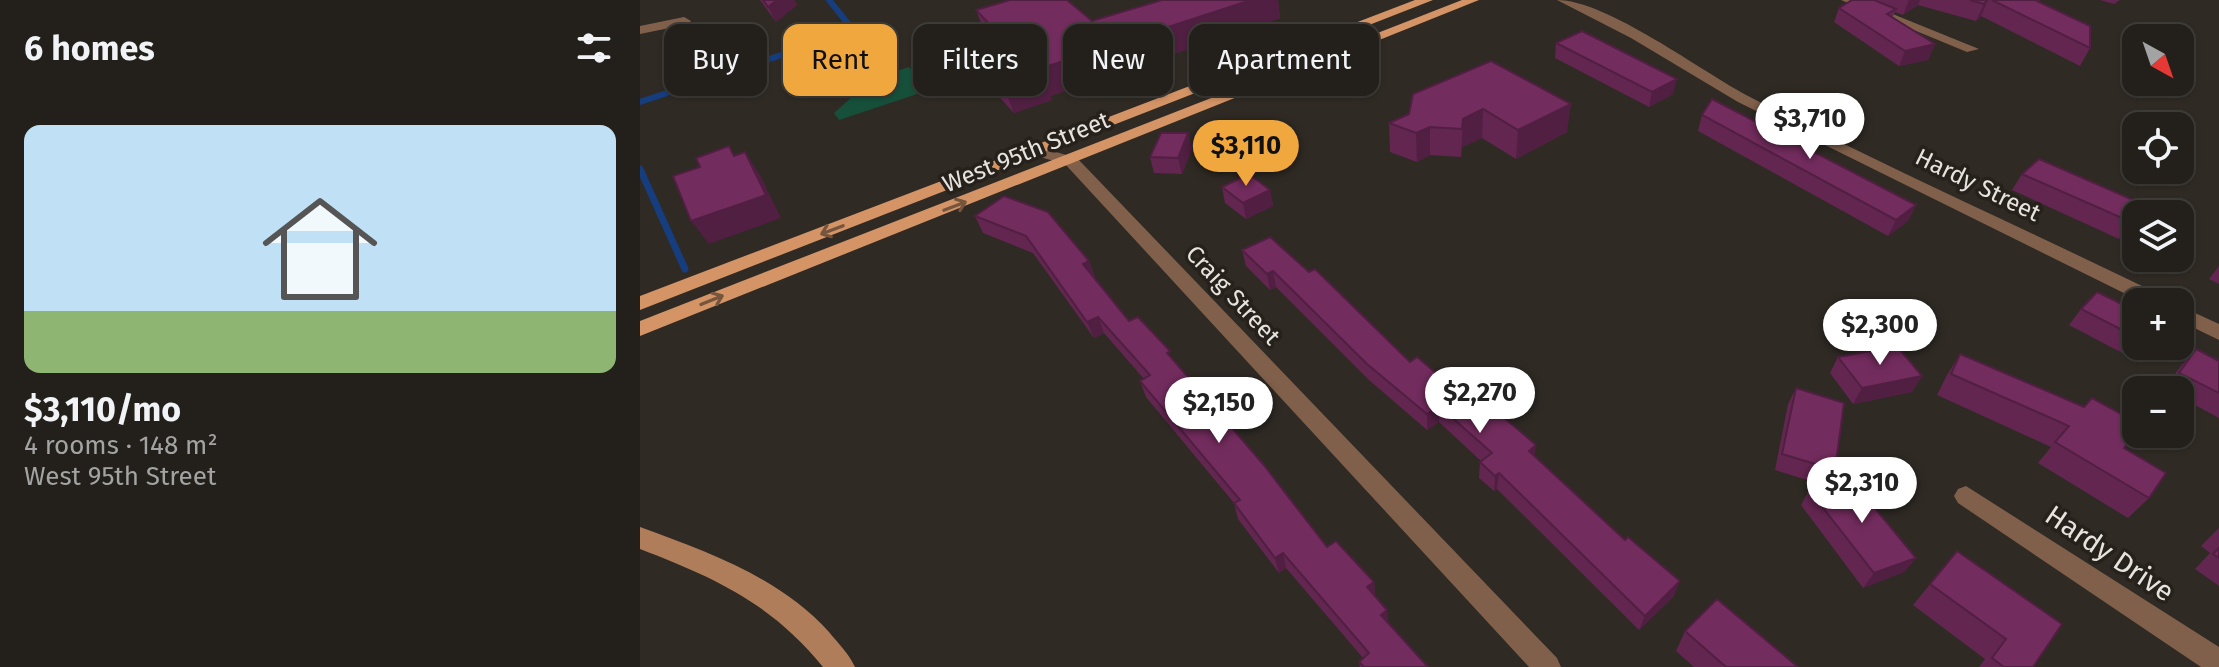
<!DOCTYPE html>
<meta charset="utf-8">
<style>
:root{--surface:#23201b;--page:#2b2824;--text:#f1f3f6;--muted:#a3a3a3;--line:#403e3a;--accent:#efa73e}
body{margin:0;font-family:"Fira Sans",sans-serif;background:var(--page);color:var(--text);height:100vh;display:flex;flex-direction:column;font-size:30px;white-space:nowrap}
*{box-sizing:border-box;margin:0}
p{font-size:26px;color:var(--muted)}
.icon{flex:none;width:44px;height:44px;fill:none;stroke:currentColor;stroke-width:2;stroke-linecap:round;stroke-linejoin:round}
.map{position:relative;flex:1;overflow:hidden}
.side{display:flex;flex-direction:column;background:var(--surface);width:640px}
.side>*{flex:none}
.hud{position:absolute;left:24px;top:24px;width:760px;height:72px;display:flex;gap:16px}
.needle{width:52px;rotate:140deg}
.controls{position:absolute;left:1482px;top:24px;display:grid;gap:16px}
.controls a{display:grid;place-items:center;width:72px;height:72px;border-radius:16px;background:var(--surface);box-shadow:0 2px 6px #0004,0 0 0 2px var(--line);font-size:40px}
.price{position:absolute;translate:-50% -68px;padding:0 18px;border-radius:28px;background:#fff;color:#222;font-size:26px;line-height:52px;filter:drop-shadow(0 2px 4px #0008)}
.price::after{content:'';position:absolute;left:50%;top:48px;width:24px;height:18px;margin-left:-12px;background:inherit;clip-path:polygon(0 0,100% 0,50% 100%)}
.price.current{background:var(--accent);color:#111}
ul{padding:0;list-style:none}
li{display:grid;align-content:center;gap:16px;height:424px;padding:0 24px}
li span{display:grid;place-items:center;height:248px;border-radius:16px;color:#555}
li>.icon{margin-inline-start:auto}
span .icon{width:144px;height:144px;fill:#fffc;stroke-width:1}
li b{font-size:34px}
h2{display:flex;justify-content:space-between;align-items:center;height:96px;padding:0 24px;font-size:34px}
.chip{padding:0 28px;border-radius:16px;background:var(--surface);box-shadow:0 2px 6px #0004,0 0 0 2px var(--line);font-size:28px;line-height:72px}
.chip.current{background:var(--accent);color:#111}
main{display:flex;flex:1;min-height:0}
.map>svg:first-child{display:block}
.green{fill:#16503b}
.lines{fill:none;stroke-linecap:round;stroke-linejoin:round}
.stream-far1{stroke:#163d7d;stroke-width:6}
.stream{stroke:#163d7d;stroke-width:7}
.street{fill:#80604b;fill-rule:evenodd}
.secondary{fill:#b07d5b;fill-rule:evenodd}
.primary{fill:#d59466;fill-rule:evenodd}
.wall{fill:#632651}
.shaded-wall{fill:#501f42}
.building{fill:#732c5e;stroke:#501f42;stroke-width:2}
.oneway{stroke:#75553d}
.labels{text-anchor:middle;stroke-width:7;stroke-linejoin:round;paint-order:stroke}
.street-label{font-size:24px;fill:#e7e4e0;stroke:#26211b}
.near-street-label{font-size:28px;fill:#e7e4e0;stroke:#26211b}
</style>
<main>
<section class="side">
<h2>6 homes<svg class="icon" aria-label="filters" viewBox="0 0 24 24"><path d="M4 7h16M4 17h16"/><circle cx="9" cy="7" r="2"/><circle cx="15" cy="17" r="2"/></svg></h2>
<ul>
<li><span style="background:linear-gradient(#bfe0f5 75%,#8fb573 0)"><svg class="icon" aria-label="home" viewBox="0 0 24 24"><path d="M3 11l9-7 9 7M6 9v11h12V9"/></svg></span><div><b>$3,110/mo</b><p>4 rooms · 148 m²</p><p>West 95th Street</p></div></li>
</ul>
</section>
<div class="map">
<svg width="1579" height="667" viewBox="0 0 1579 667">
<rect width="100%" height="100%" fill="#2f2a24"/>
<polygon class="green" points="269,67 289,90 199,120 194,113 232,79"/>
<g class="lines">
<polyline class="stream-far1" points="0,102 214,31 189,0"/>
<polyline class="stream" points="0,169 45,269"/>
<g class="street">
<path d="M917 0C967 0 1062 72 1110 97 1246 167 1387 230 1525 297L1528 302H1502L1098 102 991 38Z"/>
<polygon points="1201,0 1218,0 1339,49 1327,52"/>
<polygon points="44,17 51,21 49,24 0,34 0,26"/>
<polygon points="395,146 437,158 917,658 921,667 889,667 425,164 389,154 389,148"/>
<polygon points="1540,306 1579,324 1579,340 1540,321"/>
<polygon points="1326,486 1579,647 1579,667 1561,667 1318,503 1314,496 1318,489"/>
</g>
<path class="secondary" d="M0 527C68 552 139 577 189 632 198 643 209 654 215 667H183C131 603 75 578 0 549Z"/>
<g class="primary">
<polygon points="775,0 793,0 0,310 0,296"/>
<polygon points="822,0 839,0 0,336 0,321"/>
</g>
</g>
<g class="wall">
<polygon points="120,0 154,0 157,5 136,22"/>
<polygon points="522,0 638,0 640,18 410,96 412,100 374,113 340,76 329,48 333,47 330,38 345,33 336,10 452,21"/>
<polygon points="1212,0 1400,0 1398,1 1450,48 1440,66 1341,16 1336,21 1278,5 1263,15 1255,12 1252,18 1295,44 1288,60 1259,66 1194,22 1199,8"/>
<polygon points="1460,0 1480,0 1474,4"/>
<polygon points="916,43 1033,94 1009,107 915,58"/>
<polygon points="851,61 927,132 876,159 842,138 822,147 821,157 790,155 777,162 750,152 749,123 769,114"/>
<polygon points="1062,115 1276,205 1268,221 1248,236 1058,131"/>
<polygon points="548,133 552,149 542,174 514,173 510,157"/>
<polygon points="1382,174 1496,221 1479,239 1372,190"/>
<polygon points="582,187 630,190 633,206 606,219 585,203"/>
<polygon points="335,216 449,261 455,277 454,278 489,321 532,358 687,547 734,582 735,596 747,610 748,622 788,667 720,667 719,662 723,658 646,568 639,573 598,519 594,503 506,397 500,381 504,379 464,333 454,338 393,253 343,233"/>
<polygon points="602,250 669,272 770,362 895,456 1034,596 999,630 857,489 854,491 839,478 840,462 841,461 799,422 787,430 729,380 636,287 630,290 606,266"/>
<polygon points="1579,266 1579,284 1569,279"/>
<polygon points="1441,309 1496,311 1497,346 1488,356 1429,325"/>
<polygon points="1556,349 1579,361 1579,418 1540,397 1540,390 1524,389 1541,366"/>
<polygon points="1320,354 1484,448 1509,498 1488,518 1398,463 1411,447 1297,395 1307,375"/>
<polygon points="1198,357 1282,376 1272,392 1213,404 1190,373"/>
<polygon points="1156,388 1195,470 1187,484 1276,558 1264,572 1223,588 1161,505 1169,490 1183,485 1135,470 1148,404"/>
<polygon points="1579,528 1579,586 1555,569 1570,553 1561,546"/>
<polygon points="1317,551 1393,667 1339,667 1345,659 1273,605"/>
<polygon points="1045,631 1158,667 1054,667 1036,651"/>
</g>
<g class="shaded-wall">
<polygon points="137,0 154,0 157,5 136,22 128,7"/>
<polygon points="611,0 638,0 640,18 410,96 412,100 374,113 363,85 399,69"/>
<polygon points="1269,0 1280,0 1278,5 1263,15"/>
<polygon points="1348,0 1341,16 1336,21 1344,4"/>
<polygon points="1295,44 1288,60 1259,66 1265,51"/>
<polygon points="1037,79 1033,94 1009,107 1012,92"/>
<polygon points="931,104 927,132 876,159 878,130"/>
<polygon points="843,109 842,138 822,147 821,157 823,119"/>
<polygon points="790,127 790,155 777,162 776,133"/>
<polygon points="548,133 552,149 542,174 538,158"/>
<polygon points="105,152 120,175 141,218 69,244 51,221"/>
<polygon points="630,190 633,206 606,219 603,203"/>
<polygon points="1276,205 1268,221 1248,236 1256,220"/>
<polygon points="1496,217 1496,221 1479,239 1491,222"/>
<polygon points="449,261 455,277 449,280 443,264"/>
<polygon points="633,271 636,287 630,290 627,274"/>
<polygon points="458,317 464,333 454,338 447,322"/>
<polygon points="1282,376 1272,392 1213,404 1222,388"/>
<polygon points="799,406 799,422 787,430 787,414"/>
<polygon points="896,445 894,461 889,451"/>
<polygon points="859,473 857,489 854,491 855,476"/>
<polygon points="643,553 646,568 639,573 635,558"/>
<polygon points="1276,558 1264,572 1223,588 1234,573"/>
<polygon points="1040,581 1034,596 999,630 1005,616"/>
<polygon points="734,582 735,596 727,587"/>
<polygon points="747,610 748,624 741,615"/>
</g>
<g class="building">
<polygon points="123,0 137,0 128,7"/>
<polygon points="370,0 427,0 452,21 522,0 611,0 399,69 402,72 363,85 329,48 337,46 330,38 355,30 336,10"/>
<polygon points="1212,0 1234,0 1256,9 1247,14 1295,44 1265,51 1199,8"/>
<polygon points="1330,0 1347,0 1344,4"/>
<polygon points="1352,0 1395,0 1450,26 1450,48"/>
<polygon points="942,31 1037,79 1012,92 916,43"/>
<polygon points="851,61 931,104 878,130 843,109 823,119 822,129 790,127 776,133 749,123 769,114 773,94"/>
<polygon points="1072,99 1276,205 1256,220 1062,115"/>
<polygon points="521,133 548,133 538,158 510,157"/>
<polygon points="89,146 94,156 105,152 126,195 51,221 33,176 60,167 56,158"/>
<polygon points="1399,159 1507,206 1499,214 1496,214 1496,217 1491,222 1382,174"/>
<polygon points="609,174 630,190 603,203 582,187"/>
<polygon points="364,196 408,212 449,261 443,264 489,321 498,317 530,351 527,353 623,464 687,547 696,541 734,582 727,587 747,610 741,615 788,667 724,667 719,662 729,653 643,553 635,558 594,503 600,500 500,381 510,375 458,317 447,322 386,236 335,216"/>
<polygon points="630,237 669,272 675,269 770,362 777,357 834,405 842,399 896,445 889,451 985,540 988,537 1040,581 1005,616 859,473 855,476 840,462 852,453 799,406 787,414 727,364 633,271 627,274 602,250"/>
<polygon points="1457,292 1496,311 1496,337 1441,309"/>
<polygon points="1257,346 1282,376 1222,388 1198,357"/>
<polygon points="1556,349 1579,361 1579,393 1539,373"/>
<polygon points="1320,354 1444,407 1452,398 1496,422 1496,433 1484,448 1526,473 1509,498 1415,442 1429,426 1311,374"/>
<polygon points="1156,388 1204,403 1195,470 1142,454"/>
<polygon points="1209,477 1276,558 1234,573 1169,490"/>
<polygon points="1579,548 1579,558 1573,554"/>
<polygon points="1317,551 1422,624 1393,667 1364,667 1352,658 1366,639 1290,584"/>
<polygon points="1077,599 1158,667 1086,667 1045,631"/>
</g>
<defs><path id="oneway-shaft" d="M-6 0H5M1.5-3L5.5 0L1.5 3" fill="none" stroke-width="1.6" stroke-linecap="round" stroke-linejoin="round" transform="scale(2)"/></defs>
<g class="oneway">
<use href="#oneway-shaft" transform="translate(315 206) rotate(-21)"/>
<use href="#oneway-shaft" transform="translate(192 230) rotate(159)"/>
<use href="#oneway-shaft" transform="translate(72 300) rotate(-22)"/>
</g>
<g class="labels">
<g class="street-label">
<text transform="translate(386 152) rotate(-22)" y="8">West 95th Street</text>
<text transform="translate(1338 185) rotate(26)" y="8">Hardy Street</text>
<text transform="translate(593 295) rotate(47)" y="8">Craig Street</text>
</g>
<g class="near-street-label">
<text transform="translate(1470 553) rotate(34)" y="10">Hardy Drive</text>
</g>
</g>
</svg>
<div class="controls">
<a><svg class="needle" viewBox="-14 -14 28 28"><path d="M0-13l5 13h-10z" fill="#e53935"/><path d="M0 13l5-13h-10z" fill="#a3a3a3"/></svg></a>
<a><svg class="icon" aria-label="locate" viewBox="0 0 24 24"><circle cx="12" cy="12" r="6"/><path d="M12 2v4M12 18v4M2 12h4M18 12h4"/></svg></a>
<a><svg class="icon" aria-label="layers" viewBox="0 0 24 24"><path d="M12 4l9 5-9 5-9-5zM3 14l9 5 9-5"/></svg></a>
<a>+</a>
<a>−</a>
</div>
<b class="price" style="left:1170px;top:161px">$3,710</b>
<b class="price current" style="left:606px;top:188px">$3,110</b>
<b class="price" style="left:1240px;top:367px">$2,300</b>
<b class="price" style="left:840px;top:435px">$2,270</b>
<b class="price" style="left:579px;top:445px">$2,150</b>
<b class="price" style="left:1222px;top:525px">$2,310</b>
<div class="hud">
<a class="chip">Buy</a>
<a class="chip current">Rent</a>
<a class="chip">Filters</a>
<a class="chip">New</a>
<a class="chip">Apartment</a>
</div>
</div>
</main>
